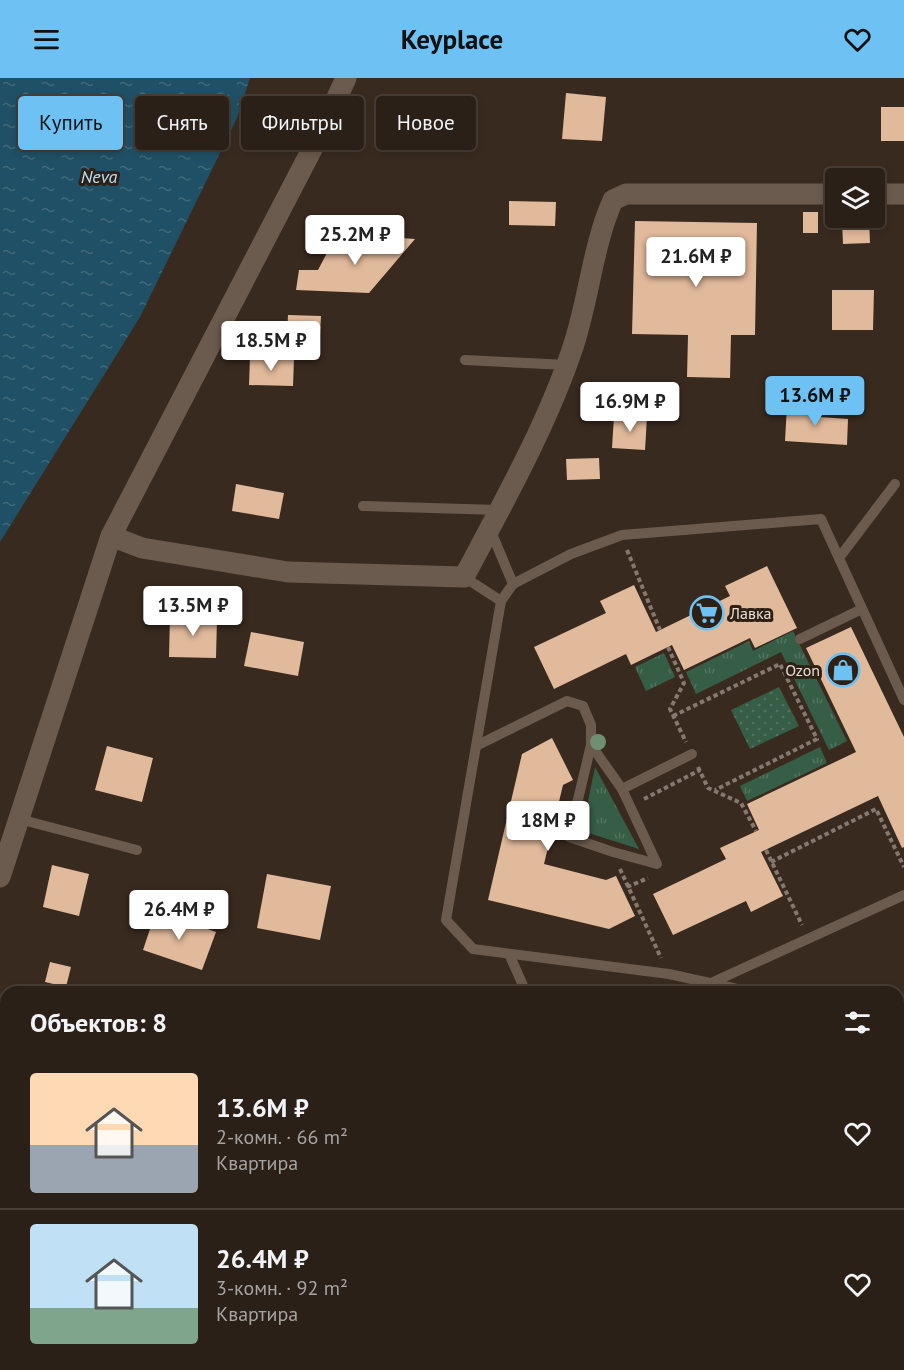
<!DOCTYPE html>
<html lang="ru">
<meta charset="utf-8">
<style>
:root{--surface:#2b2017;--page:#332820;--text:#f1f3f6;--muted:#a6a3a1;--line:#473e36;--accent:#6ec2f3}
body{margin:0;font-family:"PT Sans",sans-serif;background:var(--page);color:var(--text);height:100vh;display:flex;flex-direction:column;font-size:22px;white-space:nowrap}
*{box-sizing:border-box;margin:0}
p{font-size:20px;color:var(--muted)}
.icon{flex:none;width:33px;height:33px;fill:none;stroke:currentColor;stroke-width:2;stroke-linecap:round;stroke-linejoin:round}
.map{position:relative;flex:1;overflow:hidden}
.side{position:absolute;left:0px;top:908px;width:904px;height:386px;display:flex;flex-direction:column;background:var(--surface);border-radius:18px 18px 0 0;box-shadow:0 3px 9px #0003,0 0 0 2px var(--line)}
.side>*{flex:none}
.banner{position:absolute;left:18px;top:18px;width:600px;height:54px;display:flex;gap:12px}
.buttons{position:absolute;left:825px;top:90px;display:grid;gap:12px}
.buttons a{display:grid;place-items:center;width:60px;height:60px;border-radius:6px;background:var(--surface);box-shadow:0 3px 9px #0003,0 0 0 2px var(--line);font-size:30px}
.price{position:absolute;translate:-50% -51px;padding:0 14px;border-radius:6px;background:#fff;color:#222;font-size:20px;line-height:39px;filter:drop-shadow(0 2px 3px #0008)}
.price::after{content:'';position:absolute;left:50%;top:36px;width:18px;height:14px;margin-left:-9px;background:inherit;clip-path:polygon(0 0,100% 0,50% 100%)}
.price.selected{background:var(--accent);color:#111}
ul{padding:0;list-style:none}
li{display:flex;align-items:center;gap:18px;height:150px;padding:0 30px}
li+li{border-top:2px solid var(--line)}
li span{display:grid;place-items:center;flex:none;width:168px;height:120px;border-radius:6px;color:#555}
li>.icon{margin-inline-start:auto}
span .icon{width:72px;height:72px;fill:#fffc;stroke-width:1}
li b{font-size:26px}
h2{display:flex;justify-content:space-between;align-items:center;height:72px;padding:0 30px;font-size:26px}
.chip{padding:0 21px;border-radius:6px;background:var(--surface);box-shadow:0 3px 9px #0003,0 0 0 2px var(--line);font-size:21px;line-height:54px}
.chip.selected{background:var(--accent);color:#111}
header{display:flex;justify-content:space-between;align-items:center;height:78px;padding:0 30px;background:var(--accent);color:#111;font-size:27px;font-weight:700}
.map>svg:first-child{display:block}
.grass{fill:url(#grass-tufts)}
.park{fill:url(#park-dots)}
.water{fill:url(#water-ripples)}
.building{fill:#e1b99b}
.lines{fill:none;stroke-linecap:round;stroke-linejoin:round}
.path{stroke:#85786e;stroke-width:4;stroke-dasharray:4.5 3;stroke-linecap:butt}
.service{stroke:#6b5a4e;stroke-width:10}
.minor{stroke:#6b5a4e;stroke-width:21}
.tree{fill:#6f8e72}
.labels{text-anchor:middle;stroke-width:6;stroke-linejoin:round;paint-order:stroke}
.poi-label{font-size:16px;fill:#e7ddd6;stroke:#2f2015;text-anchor:start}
.water-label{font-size:18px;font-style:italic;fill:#b6e2f9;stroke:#2f2015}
</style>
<header><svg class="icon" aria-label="menu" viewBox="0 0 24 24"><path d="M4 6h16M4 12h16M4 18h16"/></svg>Keyplace<svg class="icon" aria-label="heart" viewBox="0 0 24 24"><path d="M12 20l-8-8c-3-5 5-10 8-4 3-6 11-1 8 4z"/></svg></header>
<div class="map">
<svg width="904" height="1292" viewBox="0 0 904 1292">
<defs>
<pattern id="grass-tufts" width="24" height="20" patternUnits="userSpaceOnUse" patternTransform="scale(1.5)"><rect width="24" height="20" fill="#365d45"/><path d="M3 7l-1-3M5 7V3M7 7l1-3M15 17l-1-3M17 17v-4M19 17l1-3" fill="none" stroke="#53745f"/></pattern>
<pattern id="park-dots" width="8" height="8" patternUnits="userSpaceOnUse" patternTransform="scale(1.5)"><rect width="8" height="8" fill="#365d45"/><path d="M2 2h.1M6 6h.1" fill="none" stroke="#53745f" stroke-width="1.8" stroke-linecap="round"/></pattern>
<pattern id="water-ripples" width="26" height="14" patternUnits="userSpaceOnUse" patternTransform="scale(1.5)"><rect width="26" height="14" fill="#205065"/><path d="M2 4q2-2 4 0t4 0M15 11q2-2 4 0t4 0" fill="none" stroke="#40697a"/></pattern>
</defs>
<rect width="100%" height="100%" fill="#392a1f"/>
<g class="grass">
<polygon points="793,553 847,663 829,672 781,574 696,616 686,594 749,563 753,573"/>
<polygon points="664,575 675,599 646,613 635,589"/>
<polygon points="820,669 827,685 747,723 740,708"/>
<polygon points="595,689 639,771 582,753"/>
</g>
<polygon class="park" points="779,609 799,648 750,671 731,632"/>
<polygon class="water" points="0,0 250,0 237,40 140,239 0,464"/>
<g class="building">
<polygon points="566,15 606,19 602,63 562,61"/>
<polygon points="385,18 412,26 403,59 376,52"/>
<rect x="881" y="29" width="23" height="34"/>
<polygon points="509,123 556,124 555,148 509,147"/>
<rect x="803" y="134" width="15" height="21"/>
<polygon points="869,142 870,165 843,166 842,143"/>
<polygon points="635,143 757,145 755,257 731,257 730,300 687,299 688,257 632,256"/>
<polygon points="357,157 415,161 369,215 296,212 299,192 318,192 328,173 346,171"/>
<polygon points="832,212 874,212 873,252 832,252"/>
<polygon points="288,237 321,238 320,257 287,256"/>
<polygon points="250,279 294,281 293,308 249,307"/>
<polygon points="787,328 820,330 820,339 848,341 847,367 785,363"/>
<polygon points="614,338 647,339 645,372 612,370"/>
<polygon points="599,380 600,401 567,402 566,381"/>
<polygon points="236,406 284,415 279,441 232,433"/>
<polygon points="767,488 797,550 755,570 750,560 684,592 672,567 631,587 626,576 554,611 534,569 606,535 600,523 634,507 656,554 730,518 725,508"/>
<polygon points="170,538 217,540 216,580 169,579"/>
<polygon points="851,549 904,659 904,769 902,770 878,718 761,774 783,818 751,834 746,823 673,857 653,816 726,781 720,770 759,752 747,726 856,674 806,570"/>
<polygon points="251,554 304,564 298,598 244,588"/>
<polygon points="552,660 573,702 563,707 544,786 606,802 616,798 635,838 609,851 488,822 522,676"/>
<polygon points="107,668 153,680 142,724 95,712"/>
<polygon points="52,787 89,796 79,838 43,829"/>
<polygon points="267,796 331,808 320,862 257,850"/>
<polygon points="156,833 216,854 202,892 143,872"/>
<polygon points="50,884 71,889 66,909 45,904"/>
<polygon points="0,962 6,963 6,995 0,993"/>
<polygon points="2,1049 6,1050 6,1099 0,1098 0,1057"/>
<polygon points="0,1255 6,1257 6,1287 19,1287 18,1292 0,1292"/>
<polygon points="263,1287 296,1287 298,1292 252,1292"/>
<rect x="693" y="1287" width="187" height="5"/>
</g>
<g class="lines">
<g class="path">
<polyline points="627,472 660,552"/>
<polyline points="668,569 684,605 670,631 686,664"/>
<polyline points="673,638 780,586 817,661 715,712"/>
<polyline points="698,689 708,710 741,725 756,753"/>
<polyline points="644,721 700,692"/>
<polyline points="766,772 802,847"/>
<polyline points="771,784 876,731 904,789"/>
<polyline points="620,791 661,880"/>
<polyline points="627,809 648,800"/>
</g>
<g class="service">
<polyline points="465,282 566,287"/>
<polyline points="363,428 499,432"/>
<polyline points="490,451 513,506"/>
<polyline points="839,480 895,406"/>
<polyline points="464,499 501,523 513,506 571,476 622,457 821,441 904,622"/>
<polyline points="501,523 446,842 473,871 669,896 751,914"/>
<polyline points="800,561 862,531"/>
<polyline points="476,668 567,623 583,628 591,647 591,667 622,711 657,786 613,774 569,759 591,667"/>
<polyline points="622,711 692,676"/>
<polyline points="19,741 137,772"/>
<polyline points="509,876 526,914"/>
<polyline points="711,905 904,817"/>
<polyline points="898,942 904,943"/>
<polyline points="898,1003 901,1292"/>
<polyline points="676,1287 676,1292"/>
</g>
<g class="minor">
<polyline points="874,116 904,116"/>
<path d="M111 458 142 470 288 494 464 499C502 427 546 349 572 272 589 223 592 169 613 122L626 116H836"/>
<polyline points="0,799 111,458 323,50 346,0"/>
</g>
</g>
<circle class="tree" cx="598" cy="664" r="8"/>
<defs>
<symbol id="supermarket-ring" viewBox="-11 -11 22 22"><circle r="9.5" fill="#2f2015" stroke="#6ec2f3" stroke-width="1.5"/><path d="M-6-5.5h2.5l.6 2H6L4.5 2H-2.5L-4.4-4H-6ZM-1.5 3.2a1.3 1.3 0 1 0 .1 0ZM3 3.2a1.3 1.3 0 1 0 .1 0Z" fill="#6ec2f3"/></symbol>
<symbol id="shop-ring" viewBox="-11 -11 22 22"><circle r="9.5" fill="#2f2015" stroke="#6ec2f3" stroke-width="1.5"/><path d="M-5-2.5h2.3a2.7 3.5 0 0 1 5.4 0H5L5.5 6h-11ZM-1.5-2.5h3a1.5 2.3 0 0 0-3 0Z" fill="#6ec2f3"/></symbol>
</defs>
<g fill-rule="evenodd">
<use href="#supermarket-ring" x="688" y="516" width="38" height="38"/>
<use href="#shop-ring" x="824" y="573" width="38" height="38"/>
</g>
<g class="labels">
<g class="poi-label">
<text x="730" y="541">Лавка</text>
<text x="820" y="598" text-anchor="end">Ozon</text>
</g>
<g class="water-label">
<text x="99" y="105">Neva</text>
</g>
</g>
</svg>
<div class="buttons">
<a><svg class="icon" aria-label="layers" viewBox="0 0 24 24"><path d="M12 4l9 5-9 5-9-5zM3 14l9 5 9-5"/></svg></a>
</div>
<b class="price" style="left:355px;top:188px">25.2M ₽</b>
<b class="price" style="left:696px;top:210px">21.6M ₽</b>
<b class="price" style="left:271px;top:294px">18.5M ₽</b>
<b class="price selected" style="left:815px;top:349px">13.6M ₽</b>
<b class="price" style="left:630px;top:355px">16.9M ₽</b>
<b class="price" style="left:193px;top:559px">13.5M ₽</b>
<b class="price" style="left:548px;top:774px">18M ₽</b>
<b class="price" style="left:179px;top:863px">26.4M ₽</b>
<div class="banner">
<a class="chip selected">Купить</a>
<a class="chip">Снять</a>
<a class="chip">Фильтры</a>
<a class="chip">Новое</a>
</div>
<section class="side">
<h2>Объектов: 8<svg class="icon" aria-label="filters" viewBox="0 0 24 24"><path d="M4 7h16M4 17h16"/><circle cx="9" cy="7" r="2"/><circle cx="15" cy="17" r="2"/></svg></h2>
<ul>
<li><span style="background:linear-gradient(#ffd9b3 60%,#9aa5b1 0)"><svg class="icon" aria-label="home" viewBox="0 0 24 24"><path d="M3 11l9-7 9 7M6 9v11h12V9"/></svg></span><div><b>13.6M ₽</b><p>2-комн. · 66 m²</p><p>Квартира</p></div><svg class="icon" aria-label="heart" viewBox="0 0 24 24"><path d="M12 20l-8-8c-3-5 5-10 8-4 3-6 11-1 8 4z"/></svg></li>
<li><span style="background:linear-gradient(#bfe0f5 70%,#7fa58c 0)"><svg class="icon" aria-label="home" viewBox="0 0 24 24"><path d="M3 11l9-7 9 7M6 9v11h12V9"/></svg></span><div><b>26.4M ₽</b><p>3-комн. · 92 m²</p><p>Квартира</p></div><svg class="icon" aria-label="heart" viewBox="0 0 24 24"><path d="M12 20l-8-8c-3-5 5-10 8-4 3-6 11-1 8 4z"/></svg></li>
</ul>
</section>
</div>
